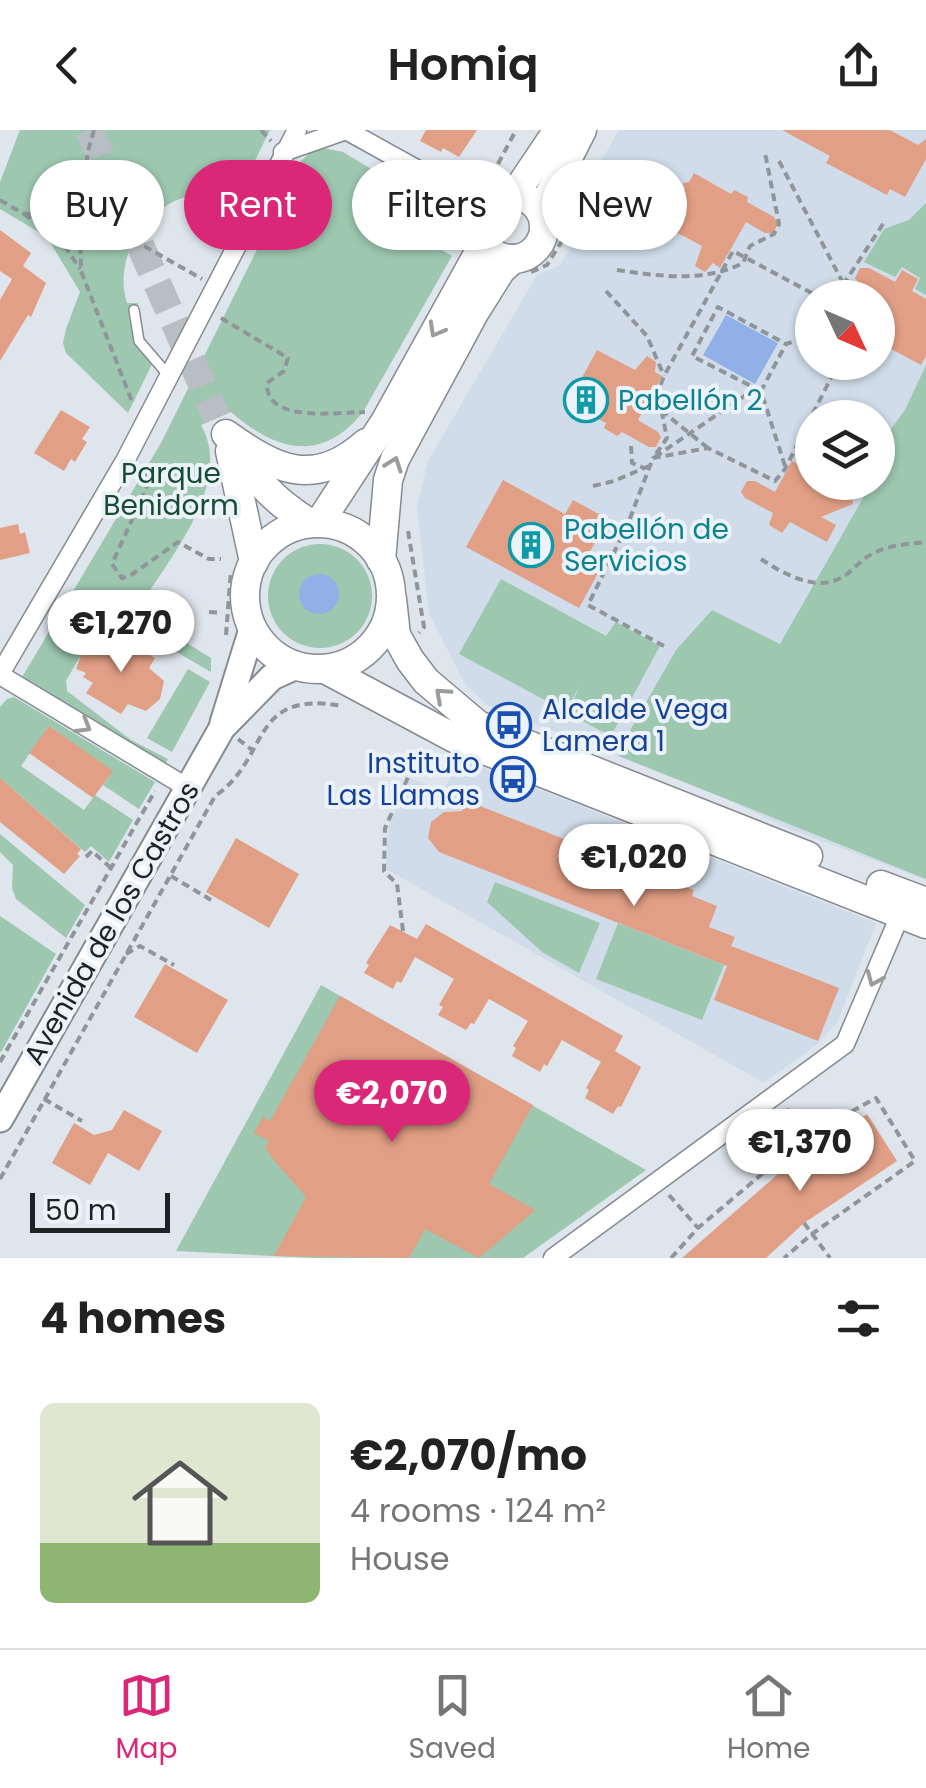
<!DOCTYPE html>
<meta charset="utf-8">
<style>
:root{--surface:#fff;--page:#f2f2f2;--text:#222;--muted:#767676;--line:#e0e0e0;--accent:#db2777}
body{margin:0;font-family:Poppins,sans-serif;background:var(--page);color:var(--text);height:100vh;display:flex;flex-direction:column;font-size:38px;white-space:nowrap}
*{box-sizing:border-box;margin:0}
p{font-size:32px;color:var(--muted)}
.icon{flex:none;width:55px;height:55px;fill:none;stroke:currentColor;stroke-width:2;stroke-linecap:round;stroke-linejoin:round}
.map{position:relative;height:1128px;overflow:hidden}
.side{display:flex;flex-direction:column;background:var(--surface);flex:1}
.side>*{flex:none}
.top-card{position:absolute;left:30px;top:30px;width:868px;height:90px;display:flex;gap:20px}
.needle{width:65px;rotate:134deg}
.fabs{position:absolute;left:795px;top:150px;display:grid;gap:20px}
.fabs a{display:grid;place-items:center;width:100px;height:100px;border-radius:50%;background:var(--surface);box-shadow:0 2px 8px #0004;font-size:50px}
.scale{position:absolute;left:30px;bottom:25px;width:140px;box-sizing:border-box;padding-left:10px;border:5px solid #1f2224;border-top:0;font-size:28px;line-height:35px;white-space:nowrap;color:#1f2224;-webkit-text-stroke:8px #ecf2f9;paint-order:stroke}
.price{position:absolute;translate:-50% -85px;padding:0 22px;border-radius:35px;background:#fff;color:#222;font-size:32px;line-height:65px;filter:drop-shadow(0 2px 5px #0008)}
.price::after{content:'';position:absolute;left:50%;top:60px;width:30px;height:22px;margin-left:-15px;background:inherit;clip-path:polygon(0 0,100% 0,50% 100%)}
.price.selected{background:var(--accent);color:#fff}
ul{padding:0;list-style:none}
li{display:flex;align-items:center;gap:30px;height:250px;padding:0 40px}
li+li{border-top:2px solid var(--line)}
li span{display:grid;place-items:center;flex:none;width:280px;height:200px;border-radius:15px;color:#555}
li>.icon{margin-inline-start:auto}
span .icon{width:120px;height:120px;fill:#fffc;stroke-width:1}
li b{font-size:42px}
h2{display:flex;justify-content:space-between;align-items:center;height:120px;padding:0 40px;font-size:42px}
.pill{padding:0 35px;border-radius:45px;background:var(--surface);box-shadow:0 2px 8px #0004;font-size:35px;line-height:90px}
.pill.selected{background:var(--accent);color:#fff}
header{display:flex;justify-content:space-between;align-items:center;height:130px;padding:0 40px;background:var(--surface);font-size:45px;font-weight:600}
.dock{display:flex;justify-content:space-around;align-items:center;height:140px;border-top:2px solid var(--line);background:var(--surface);font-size:28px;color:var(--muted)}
.dock a{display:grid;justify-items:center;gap:5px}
.dock .selected{color:var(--accent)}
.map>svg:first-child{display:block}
.built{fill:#d0dce9;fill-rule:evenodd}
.green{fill:#9dc7af}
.water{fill:#91b0e7}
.building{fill:#e19f85}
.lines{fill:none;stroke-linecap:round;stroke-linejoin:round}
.primary-tunnel{stroke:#b9bec4;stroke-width:28;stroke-dasharray:28 14;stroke-linecap:butt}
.lane-casing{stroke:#858b91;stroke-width:12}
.street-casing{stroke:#858b91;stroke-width:21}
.secondary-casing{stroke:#858b91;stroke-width:29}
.primary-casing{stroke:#858b91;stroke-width:31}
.path{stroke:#90959a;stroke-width:4;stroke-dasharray:8 5;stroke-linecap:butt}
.lane{stroke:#fff;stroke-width:9}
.street{stroke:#fff;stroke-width:18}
.secondary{stroke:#fff;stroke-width:25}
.primary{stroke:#fff;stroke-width:28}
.oneway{stroke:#9a9c9c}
.labels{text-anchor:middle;stroke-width:8;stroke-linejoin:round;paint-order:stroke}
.culture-label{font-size:28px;fill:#0d838f;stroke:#ecf2f9;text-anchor:start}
.park-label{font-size:28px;fill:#174c33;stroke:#ecf2f9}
.transit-label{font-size:28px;fill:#164399;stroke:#ecf2f9;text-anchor:start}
.street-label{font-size:28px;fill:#1f2224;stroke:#ecf2f9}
</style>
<header><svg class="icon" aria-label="back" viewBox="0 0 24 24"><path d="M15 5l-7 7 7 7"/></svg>Homiq<svg class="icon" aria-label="share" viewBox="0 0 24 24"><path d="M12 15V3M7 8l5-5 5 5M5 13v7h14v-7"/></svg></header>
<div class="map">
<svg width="926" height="1128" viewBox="0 0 926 1128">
<rect width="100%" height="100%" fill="#dfe5ec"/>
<g class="built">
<path d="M619 0H926V750L790 699 726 669 487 575 465 554 429 484 417 376 428 331 537 145 559 136 574 113 571 83ZM812 168H878V232H812ZM812 288H878V352H812Z"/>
<polygon points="460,628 876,793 837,893 816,915 764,953 386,739 388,697 410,648 444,661"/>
</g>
<g class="green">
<path d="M20 0H270L239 63C219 62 196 62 177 70 139 86 114 133 127 173H138L143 206 157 224 128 283 66 223 63 213 66 199 80 162 47 107 0 79V52Z"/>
<path d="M323 18 343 22 425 71 429 94 423 109 452 126 363 282C321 334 276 321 231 282L201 295C235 354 166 432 136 482L211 528V542L106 481 66 551 67 561 131 610 168 629 164 636 21 549 161 313 301 31 314 19Z"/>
<polygon points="926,73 926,165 915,159 920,148 902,137 895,147 864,132 884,99 909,90"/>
<polygon points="926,235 926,749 619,626 624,611 676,520 712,480 780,514 867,361 859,353 878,352 878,316 905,280"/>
<circle cx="320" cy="466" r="52"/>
<polygon points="501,449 606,506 616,492 660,516 611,606 567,583 580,556 565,581 459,524"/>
<polygon points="188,539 210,552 172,622 147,608"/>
<polygon points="14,567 155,652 139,679 103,655 112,642 49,596 21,636 84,680 95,665 133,690 109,732 91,716 85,722 0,648 0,577 7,569"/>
<polygon points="0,704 85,775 66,808 16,769 12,758 13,735 0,722"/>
<polygon points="495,752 600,793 579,843 542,822 487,772"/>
<polygon points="0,786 56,824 1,922 0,921"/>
<polygon points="618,793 724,835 702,890 596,849"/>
<polygon points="321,855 646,1040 523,1128 314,1128 176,1121"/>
</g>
<g class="water">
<polygon points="726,185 778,213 755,254 703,225"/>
<circle cx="319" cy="464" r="20"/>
</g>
<g class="building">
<polygon points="426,0 477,0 459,27 443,18 441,22 420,11"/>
<polygon points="782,0 890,0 918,15 926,9 926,29 905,67 890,59 887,65 826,33 830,26"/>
<polygon points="694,43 731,64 734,60 748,67 747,72 774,87 778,94 773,103 765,103 746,92 720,138 713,133 705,142 695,136 702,116 664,96 685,59 683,53 689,52"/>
<polygon points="0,100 31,123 23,136 46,153 31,187 28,185 0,231 0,170 12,149 0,141"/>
<polygon points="860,138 869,138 895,152 902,140 918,149 912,161 926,169 926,226 921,235 878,212 878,164 860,155 855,148"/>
<polygon points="597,220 635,240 647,226 656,232 655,242 662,246 638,290 658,302 661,307 656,317 649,317 622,302 617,306 604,298 606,293 568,273 573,265 571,258 577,257"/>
<polygon points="61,280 90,297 82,309 87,312 75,332 71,329 64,341 34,323"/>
<polygon points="812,311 812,352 844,352 856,359 852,367 853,374 821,387 836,395 827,412 790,392 782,403 769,395 773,383 745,368 741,362 747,351 755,351 775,362 792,331 800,335"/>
<polygon points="503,350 565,384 573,370 608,389 586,429 592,432 588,438 598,443 579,478 466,417"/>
<polygon points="18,394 20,404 25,402 30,423 0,430 0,398"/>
<polygon points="120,507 155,528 149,538 164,551 160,569 146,581 128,574 121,584 86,563 93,553 83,547 86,543 76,539 82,522 94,509 114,517"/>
<polygon points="49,596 113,641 93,668 29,623"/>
<polygon points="0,648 81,719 77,724 80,726 64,744 0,692"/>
<polygon points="467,671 694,760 692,766 717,776 709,797 735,807 731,816 839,858 818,911 714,870 727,836 439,722 428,708 431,692 444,682 462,681"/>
<polygon points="236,708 299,744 269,798 206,762"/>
<polygon points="426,794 623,906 615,921 641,937 621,977 618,976 613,984 585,968 589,960 586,958 601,932 562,910 547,936 544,934 540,942 512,926 516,918 513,916 528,891 489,869 474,894 471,893 466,900 438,885 443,877 439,875 454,849 415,827 401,853 397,851 393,859 364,843 369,835 366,833 390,795 417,809"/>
<polygon points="165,834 228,870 197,923 134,887"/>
<polygon points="340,866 533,975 489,1054 535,1080 479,1128 425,1099 409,1128 274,1126 306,1067 273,1029 265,1017 269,1011 254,1003 263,987 270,991"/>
<polygon points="124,980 162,1001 139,1041 108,1023 90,1055 52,1033 74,993 94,1005 112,1000"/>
<polygon points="867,984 897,1031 804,1093 766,1128 682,1128 785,1038"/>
</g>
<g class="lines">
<polyline class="primary-tunnel" points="89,0 217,288"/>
<defs>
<polyline id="lane" points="134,180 139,211 169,246"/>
<g id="street">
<polyline points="346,0 447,56 495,69"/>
<polyline points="283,22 346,0"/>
<polyline points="448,56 480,94"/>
<polyline points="0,544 126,329 297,0"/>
<polyline points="0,545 188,658"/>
<polyline points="553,1128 845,914 901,783"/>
</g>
<g id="secondary">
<polyline points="223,593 252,499"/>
<polyline points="0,989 222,598 272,547 294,537"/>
</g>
<g id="primary">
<polyline points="515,64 558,0"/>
<circle cx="512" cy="97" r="32"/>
<polyline points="541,81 582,0"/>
<path d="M226 304C276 340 314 359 366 313"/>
<path d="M236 319C259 353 273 370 308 392"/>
<polyline points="230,321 254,432"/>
<polyline points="321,390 385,292 483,115"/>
<circle cx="318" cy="466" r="73"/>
<polyline points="381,430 388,350 395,329 474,183 501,140 513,129"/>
<polyline points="392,469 396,505 410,530 426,551 478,595 808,726"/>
<polyline points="325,539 454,608 926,794"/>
<polyline points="881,755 926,772"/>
</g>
</defs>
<use href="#lane" class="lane-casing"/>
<use href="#street" class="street-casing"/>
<use href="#secondary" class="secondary-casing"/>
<use href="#primary" class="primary-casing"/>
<g class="path">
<polyline points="94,0 88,21 80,84 81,141 133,274"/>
<polyline points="261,0 271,11"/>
<polyline points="779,31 851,168"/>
<polyline points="498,34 516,0"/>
<polyline points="0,70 24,84 80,84 95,88 202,149"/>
<polyline points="24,84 61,110 80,139"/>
<path d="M617 140C659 146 703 153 743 133L750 116 774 104 779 94 765 23"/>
<polyline points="531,142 547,135 565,106 562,93"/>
<polyline points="843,155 885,91"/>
<polyline points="606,161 647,206 664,246"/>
<path d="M221 188 288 228 284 241 267 253C265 294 338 282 365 282"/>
<polyline points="761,261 692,226 718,177 786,214"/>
<polyline points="631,316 632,333 644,338"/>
<polyline points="708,318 653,274 664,246 733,121 821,168"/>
<polyline points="656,324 667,308 662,283"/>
<polyline points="655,327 749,263 761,261"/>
<polyline points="785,336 761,261 786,214 812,205"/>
<polyline points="142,340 149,352 112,434 122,448 131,445 178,412 209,429 221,429"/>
<polyline points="593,356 614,351 649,336"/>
<polyline points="408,401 424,497 419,503"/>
<path d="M761 429C782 443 815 462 841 448 852 442 860 430 872 424 888 415 908 414 926 412"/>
<polyline points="209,482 222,483"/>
<polyline points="226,505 231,440"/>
<polyline points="664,516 588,475 627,396 653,328 708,318 775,351 785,339 839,232"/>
<polyline points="238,609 252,620"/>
<polyline points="86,727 92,721 112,739"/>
<polyline points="171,746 211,770"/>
<polyline points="403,801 397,754 384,741 385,698 410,643"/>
<polyline points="126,824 140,816 174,835"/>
<polyline points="0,932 155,661"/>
<polyline points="44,969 82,991"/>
<polyline points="787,979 807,1006"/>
<path d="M0 1049 215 666C271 628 248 559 343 576"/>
<polyline points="669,1065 698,1098"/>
<polyline points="804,1093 830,1128"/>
<polyline points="671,1128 698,1098 807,1006 876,968 915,1031 812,1104 784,1128"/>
</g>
<use href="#lane" class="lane"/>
<use href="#street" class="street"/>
<use href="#secondary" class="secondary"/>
<use href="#primary" class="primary"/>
</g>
<defs><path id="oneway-chevron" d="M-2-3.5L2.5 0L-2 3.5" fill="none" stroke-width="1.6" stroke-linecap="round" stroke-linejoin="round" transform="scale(2.5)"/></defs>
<g class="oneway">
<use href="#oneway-chevron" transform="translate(436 200) rotate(119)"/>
<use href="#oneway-chevron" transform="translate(394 334) rotate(-70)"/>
<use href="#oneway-chevron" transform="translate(442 565) rotate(-138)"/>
<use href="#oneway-chevron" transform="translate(84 596) rotate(31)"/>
<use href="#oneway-chevron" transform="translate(874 849) rotate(113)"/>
</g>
<defs>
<symbol id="building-ring" viewBox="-11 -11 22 22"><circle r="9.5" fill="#ecf2f9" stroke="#0f9aa8" stroke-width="1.5"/><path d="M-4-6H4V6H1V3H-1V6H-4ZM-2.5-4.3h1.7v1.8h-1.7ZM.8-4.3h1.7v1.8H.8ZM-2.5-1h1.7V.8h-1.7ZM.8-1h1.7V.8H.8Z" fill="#0f9aa8"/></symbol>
<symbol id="bus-ring" viewBox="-11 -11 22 22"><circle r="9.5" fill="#ecf2f9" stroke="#1a4fb4" stroke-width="1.5"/><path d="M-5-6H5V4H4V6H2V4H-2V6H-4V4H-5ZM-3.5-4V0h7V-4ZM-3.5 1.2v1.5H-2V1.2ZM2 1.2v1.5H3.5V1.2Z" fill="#1a4fb4"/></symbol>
</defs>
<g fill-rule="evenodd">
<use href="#building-ring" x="561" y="245" width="50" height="50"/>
<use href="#building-ring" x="506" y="390" width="50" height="50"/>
<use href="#bus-ring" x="484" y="570" width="50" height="50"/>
<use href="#bus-ring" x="488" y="624" width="50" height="50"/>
</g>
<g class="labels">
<g class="culture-label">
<text x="618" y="280">Pabellón 2</text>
<text x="564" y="409">Pabellón de<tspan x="564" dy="32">Servicios</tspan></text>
</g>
<g class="park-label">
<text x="171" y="353">Parque<tspan x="171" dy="32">Benidorm</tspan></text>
</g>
<g class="transit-label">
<text x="542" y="589">Alcalde Vega<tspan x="542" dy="32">Lamera 1</tspan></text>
<text x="480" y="643" text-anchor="end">Instituto<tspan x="480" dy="32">Las Llamas</tspan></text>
</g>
<g class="street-label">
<text transform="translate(111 793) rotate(-60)" y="10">Avenida de los Castros</text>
</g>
</g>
</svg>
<div class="fabs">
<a><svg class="needle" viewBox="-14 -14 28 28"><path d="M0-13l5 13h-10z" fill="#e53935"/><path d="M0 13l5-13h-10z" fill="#767676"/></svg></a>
<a><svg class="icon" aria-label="layers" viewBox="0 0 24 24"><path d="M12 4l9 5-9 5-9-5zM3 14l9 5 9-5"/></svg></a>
</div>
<div class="scale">50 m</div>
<b class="price" style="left:121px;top:545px">€1,270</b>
<b class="price" style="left:634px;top:779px">€1,020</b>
<b class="price selected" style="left:392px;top:1015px">€2,070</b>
<b class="price" style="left:800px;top:1064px">€1,370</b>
<div class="top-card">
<a class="pill">Buy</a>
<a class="pill selected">Rent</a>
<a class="pill">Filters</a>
<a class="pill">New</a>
</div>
</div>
<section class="side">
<h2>4 homes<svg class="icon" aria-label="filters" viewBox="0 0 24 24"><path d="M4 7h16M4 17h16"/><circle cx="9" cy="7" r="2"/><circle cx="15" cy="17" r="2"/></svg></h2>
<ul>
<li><span style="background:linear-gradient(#dfe7d0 70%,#8fb573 0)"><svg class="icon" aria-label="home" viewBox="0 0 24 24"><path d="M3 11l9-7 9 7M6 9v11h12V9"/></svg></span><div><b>€2,070/mo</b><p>4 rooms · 124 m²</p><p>House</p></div></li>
</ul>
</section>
<nav class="dock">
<a class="selected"><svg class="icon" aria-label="map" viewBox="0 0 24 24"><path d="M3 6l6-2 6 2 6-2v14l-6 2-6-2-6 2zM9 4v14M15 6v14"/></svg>Map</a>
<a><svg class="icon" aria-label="saved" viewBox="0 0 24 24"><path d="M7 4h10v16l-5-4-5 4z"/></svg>Saved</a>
<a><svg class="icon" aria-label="home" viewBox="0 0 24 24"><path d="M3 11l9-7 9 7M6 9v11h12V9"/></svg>Home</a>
</nav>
